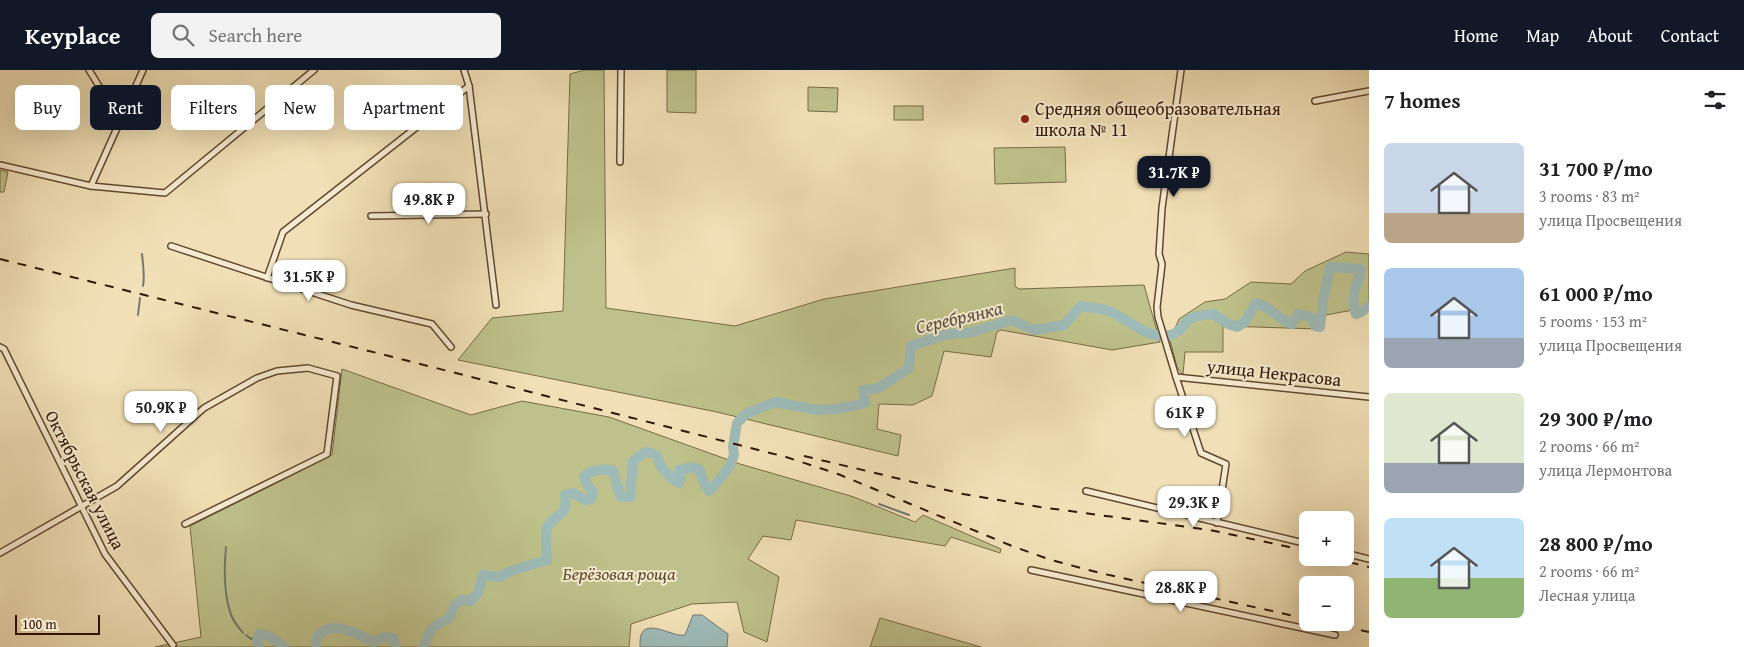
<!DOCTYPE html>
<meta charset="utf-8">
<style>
:root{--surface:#fff;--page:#f2f2f2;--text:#202124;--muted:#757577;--accent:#111827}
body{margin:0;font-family:"Gentium Book Plus",serif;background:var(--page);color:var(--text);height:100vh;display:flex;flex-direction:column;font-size:19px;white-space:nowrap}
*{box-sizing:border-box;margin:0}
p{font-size:16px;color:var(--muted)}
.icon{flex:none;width:28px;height:28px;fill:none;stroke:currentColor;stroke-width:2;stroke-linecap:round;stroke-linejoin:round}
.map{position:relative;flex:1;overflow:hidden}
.drawer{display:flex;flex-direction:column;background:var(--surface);width:375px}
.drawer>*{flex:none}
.banner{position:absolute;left:15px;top:15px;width:475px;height:45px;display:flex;gap:10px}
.tools{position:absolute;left:1299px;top:441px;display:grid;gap:10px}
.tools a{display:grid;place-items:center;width:55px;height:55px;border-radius:8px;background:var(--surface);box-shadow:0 5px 20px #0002;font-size:25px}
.scale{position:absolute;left:15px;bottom:12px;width:85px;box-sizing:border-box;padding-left:5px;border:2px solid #321503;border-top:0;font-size:14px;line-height:18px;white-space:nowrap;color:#321503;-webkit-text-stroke:4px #f6ebd0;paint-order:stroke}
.price{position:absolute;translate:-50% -42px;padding:0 11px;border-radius:10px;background:#fff;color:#222;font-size:16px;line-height:32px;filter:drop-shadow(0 1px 2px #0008)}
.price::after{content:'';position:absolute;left:50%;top:30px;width:15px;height:11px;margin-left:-8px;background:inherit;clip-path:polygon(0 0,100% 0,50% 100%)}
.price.on{background:var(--accent);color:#fff}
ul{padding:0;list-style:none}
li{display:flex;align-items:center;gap:15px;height:125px;padding:0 15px}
li span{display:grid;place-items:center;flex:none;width:140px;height:100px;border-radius:8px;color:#555}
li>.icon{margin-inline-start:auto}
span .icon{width:60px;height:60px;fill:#fffc;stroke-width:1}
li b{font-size:21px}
h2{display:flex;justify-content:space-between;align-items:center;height:60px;padding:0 15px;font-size:21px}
.chip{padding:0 18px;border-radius:8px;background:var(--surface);box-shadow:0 5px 20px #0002;font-size:18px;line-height:45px}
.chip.on{background:var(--accent);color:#fff}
header{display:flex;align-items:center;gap:30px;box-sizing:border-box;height:70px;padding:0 25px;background:var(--accent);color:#fff}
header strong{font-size:24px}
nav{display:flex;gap:28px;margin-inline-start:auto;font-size:18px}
.search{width:350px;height:45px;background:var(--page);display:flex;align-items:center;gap:12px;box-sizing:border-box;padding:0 18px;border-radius:8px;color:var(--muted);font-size:19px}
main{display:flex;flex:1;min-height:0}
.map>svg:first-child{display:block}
.green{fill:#bec18b;stroke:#786b47}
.water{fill:#9ebbb8;stroke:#737970}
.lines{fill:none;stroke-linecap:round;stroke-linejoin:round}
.stream{stroke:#737970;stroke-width:2}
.river{stroke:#9ebbb8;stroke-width:10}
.minor-casing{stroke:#624830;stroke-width:8}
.minor{stroke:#f6ebd0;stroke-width:5}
.rail{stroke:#321503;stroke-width:2;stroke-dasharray:9 9;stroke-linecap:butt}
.poi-dot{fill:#8f2418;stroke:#f6ebd0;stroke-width:2}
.labels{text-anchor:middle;stroke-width:4;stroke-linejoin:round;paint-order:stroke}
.poi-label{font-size:18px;fill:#321503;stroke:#f6ebd0;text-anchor:start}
.street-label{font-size:18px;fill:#321503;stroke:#f6ebd0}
.park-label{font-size:18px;font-style:italic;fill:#5c492c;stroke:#f6ebd0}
.water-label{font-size:19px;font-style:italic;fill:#584f42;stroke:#f6ebd0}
</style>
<header>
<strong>Keyplace</strong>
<div class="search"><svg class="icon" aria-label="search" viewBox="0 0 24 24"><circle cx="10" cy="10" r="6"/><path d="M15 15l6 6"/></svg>Search here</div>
<nav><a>Home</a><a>Map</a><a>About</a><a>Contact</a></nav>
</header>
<main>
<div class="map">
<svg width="1369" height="577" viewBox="0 0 1369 577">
<rect width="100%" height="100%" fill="#f1e0b7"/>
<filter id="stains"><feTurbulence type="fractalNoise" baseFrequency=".004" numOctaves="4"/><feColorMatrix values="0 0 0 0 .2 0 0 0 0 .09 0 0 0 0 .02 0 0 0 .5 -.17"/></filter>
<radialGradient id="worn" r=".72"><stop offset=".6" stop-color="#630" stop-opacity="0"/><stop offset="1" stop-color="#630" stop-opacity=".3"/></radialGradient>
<g class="green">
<polygon points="585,0 604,0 606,238 735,256 824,229 1015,198 1015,216 1019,219 1144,215 1160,272 1112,280 1001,260 997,262 991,287 944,281 932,326 913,335 879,334 877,359 901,365 898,386 717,342 458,290 492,248 563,241 570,4"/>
<polygon points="667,0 696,0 696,43 667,42"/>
<polygon points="808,17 838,18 837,42 808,41"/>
<rect x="894" y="36" width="29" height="14"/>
<polygon points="1065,77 1066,112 995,114 994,78"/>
<polygon points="0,100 8,102 4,122 0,122"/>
<polygon points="1346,182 1369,184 1369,237 1326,245 1318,259 1223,256 1223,282 1185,282 1183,305 1177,297 1170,270 1179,249 1205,232 1225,229 1251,212 1291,214 1305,201"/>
<polygon points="342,299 471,345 522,331 609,347 740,394 854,427 915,452 923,445 1001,479 1000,483 951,467 945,476 796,450 791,470 763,466 748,489 779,507 767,572 744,562 737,532 692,534 631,554 629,577 155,577 201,567 190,456 332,385"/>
<polygon points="880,548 981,577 870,577"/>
</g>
<path class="water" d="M693 545H702L728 564 727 577H640C640 573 640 568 641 565 647 548 674 568 685 565Z"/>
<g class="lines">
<g class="stream">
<path d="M142 184C143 195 145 206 143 216"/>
<polyline points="138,245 140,228"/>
<polyline points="879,434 909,445"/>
<path d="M226 477C224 499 223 525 232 547 234 552 239 558 243 563"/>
<polyline points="246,565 251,569 257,567"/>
</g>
<g class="river">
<polyline points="260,577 257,571 259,564 271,567 284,577"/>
<path d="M316 577C313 559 333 556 347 560 356 563 365 568 374 572L383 567 393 568 396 577"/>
<path d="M423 577 432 558 449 548 455 535 461 530 471 531 478 523 483 505 500 507 511 501 547 490C547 481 544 466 547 458 554 443 569 448 565 425L574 423 584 430 591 429 593 422 587 414 584 407C592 398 602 400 613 400 616 410 617 418 621 427H630L633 391 645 382 652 383 657 386C659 397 669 407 679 413L681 408 679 400 692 397 699 399 704 413 709 421 714 416 730 396 734 385 733 377 737 353 746 344 775 332 818 340 838 339 865 333 863 320 879 318 909 298 911 276 943 265 972 262 1012 250 1034 260 1064 255 1081 236C1091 238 1102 238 1111 242 1130 250 1147 270 1170 265 1182 262 1182 254 1190 249 1196 245 1207 245 1213 244L1228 254 1237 257 1245 252 1256 233C1270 236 1277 249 1292 254L1298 244 1311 247 1315 256 1320 257 1323 230 1330 197 1361 199C1358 217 1349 224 1356 244L1361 242 1369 236"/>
</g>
<defs>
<g id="minor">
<polyline points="89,0 121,52"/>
<polyline points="464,0 469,16 496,235"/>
<polyline points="1181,0 1162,138 1159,184 1162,194 1157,237 1158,247 1176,307 1201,383 1226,394 1217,453"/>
<polyline points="1315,31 1369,21"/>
<polyline points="620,92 621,0"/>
<polyline points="0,95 91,116 165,123 314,0"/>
<polyline points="91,116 143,0"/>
<polyline points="371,146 486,144"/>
<polyline points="171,176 351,235 432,254 451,277"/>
<polyline points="267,208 283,162 469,16"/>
<polyline points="0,277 4,279 105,484 173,575"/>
<polyline points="1176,307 1369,327"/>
<polyline points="1086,421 1308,474"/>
<polyline points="0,483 117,416 204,338 257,308 277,301 308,298 337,306 327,384 185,454"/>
<polyline points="1345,483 1369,489"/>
<polyline points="1031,500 1335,565"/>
</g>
</defs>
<use href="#minor" class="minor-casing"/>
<use href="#minor" class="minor"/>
<g class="rail">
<polyline points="0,189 381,284 786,387 838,404 1012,476 1051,490 1100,503 1308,549"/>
<polyline points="804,386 963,424 1040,437 1210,460 1308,481"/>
<polyline points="1332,488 1369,497"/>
<polyline points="1326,552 1369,562"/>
</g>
</g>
<circle class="poi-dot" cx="1025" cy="49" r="5"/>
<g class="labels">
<g class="poi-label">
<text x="1035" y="45">Средняя общеобразовательная<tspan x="1035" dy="21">школа № 11</tspan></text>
</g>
<g class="street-label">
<text transform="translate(1274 303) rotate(6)" y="6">улица Некрасова</text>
<text transform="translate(85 410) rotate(63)" y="6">Октябрьская улица</text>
</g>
<g class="park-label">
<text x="619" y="510">Берёзовая роща</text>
</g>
<g class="water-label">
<text transform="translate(959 247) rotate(-13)" y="7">Серебрянка</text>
</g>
</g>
<rect width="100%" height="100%" filter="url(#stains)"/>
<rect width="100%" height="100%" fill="url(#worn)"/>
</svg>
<div class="tools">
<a>+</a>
<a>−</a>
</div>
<div class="scale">100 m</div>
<b class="price on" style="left:1174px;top:128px">31.7K ₽</b>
<b class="price" style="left:429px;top:155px">49.8K ₽</b>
<b class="price" style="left:309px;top:232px">31.5K ₽</b>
<b class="price" style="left:161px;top:363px">50.9K ₽</b>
<b class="price" style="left:1185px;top:368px">61K ₽</b>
<b class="price" style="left:1194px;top:458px">29.3K ₽</b>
<b class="price" style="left:1181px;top:543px">28.8K ₽</b>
<div class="banner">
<a class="chip">Buy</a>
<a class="chip on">Rent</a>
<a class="chip">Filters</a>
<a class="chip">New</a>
<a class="chip">Apartment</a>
</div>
</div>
<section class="drawer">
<h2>7 homes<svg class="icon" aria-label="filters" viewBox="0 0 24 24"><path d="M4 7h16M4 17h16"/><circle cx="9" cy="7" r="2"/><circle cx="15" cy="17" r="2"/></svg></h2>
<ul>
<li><span style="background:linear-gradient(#c9d6e8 70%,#b9a48a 0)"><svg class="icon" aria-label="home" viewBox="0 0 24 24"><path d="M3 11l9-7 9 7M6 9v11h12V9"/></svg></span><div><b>31 700 ₽/mo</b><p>3 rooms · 83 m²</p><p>улица Просвещения</p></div></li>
<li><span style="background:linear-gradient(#a9c7e8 70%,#9aa5b1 0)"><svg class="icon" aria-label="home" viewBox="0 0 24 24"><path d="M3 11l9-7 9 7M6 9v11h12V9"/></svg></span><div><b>61 000 ₽/mo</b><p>5 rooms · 153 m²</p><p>улица Просвещения</p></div></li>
<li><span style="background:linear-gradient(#dfe7d0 70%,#9aa5b1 0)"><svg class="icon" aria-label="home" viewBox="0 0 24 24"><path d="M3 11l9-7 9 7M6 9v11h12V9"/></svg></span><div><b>29 300 ₽/mo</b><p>2 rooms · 66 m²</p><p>улица Лермонтова</p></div></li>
<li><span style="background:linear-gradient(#bfe0f5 60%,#8fb573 0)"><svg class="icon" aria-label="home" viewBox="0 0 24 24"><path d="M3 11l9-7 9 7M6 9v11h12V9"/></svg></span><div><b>28 800 ₽/mo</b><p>2 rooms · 66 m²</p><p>Лесная улица</p></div></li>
</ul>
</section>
</main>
